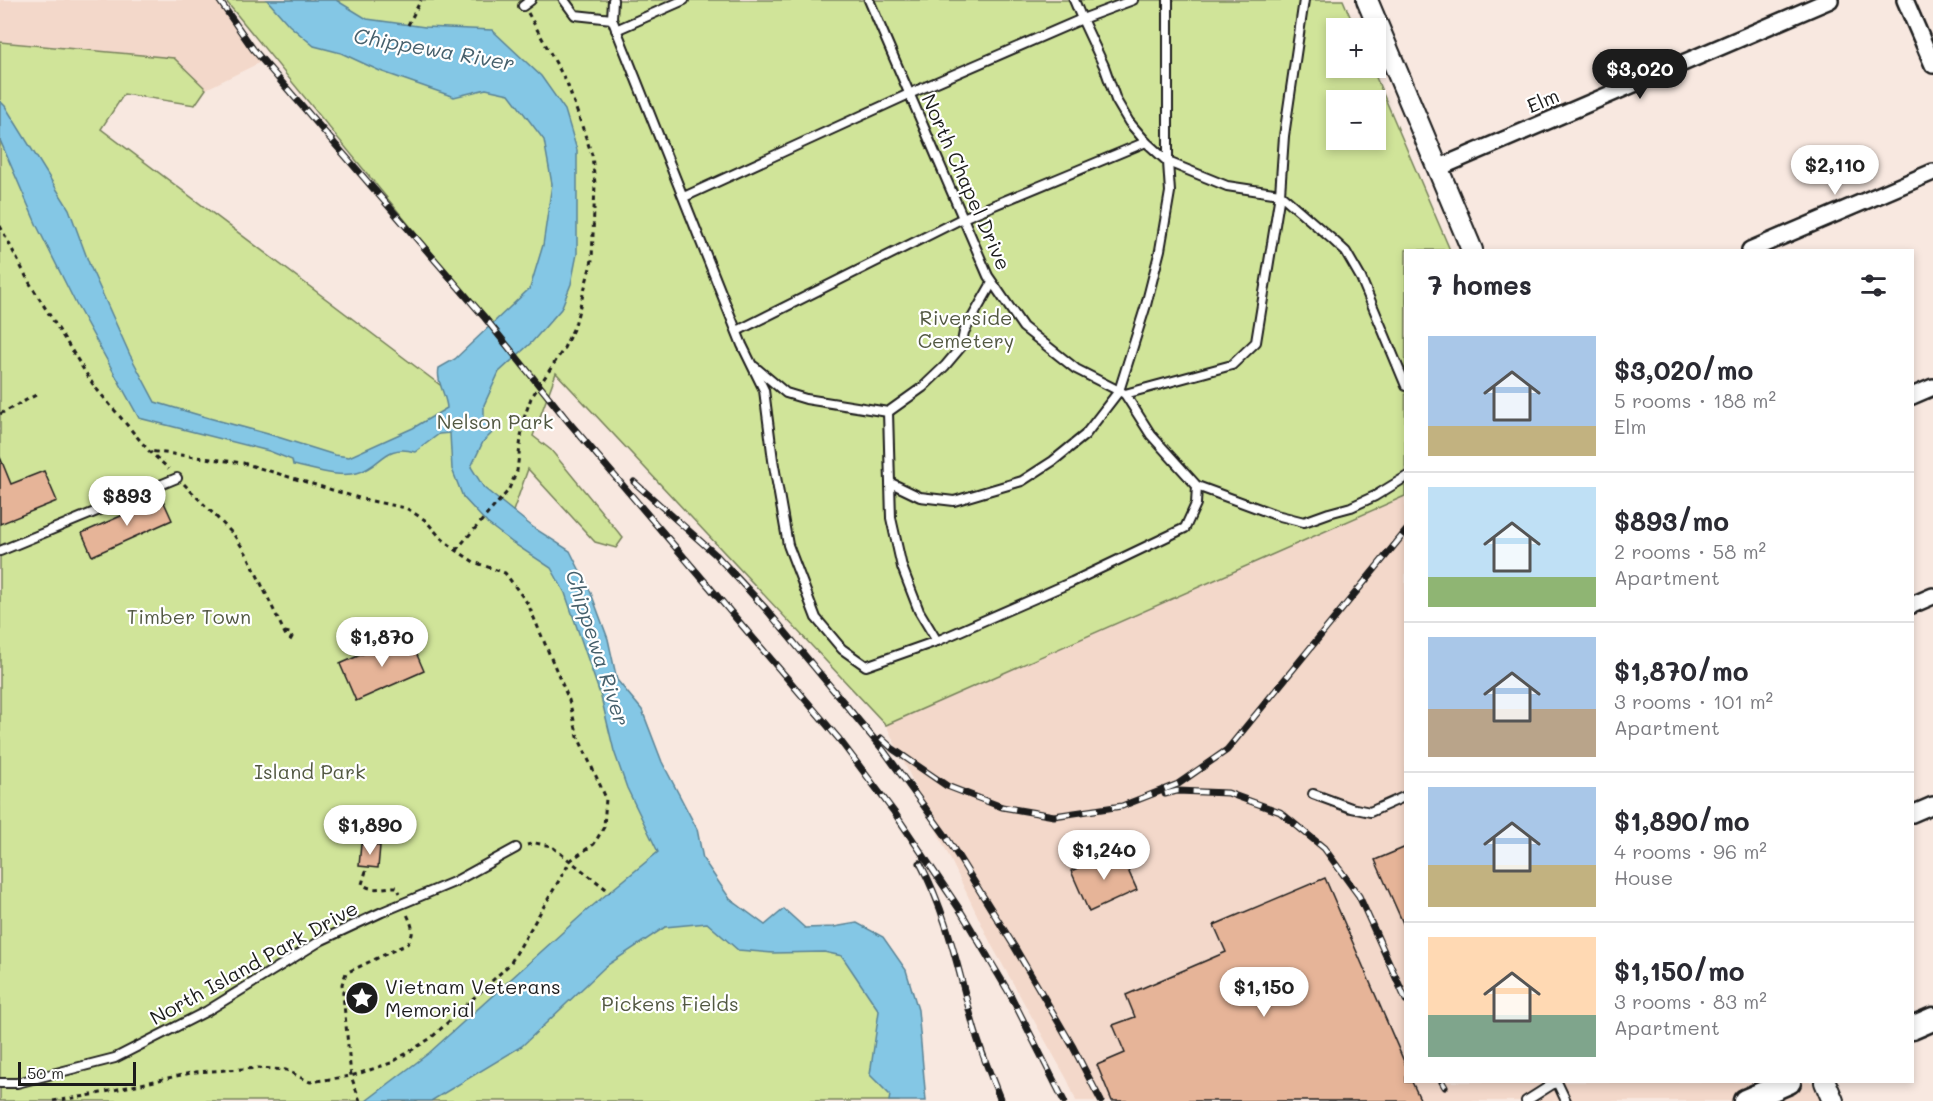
<!DOCTYPE html>
<meta charset="utf-8">
<style>
:root{--surface:#fff;--page:#f7f7f7;--text:#2b2b33;--muted:#7c7c81;--line:#e1e1e2;--accent:#1c1c1c}
body{margin:0;font-family:Mali,sans-serif;background:var(--page);color:var(--text);height:100vh;display:flex;flex-direction:column;font-size:22px;white-space:nowrap}
*{box-sizing:border-box;margin:0}
p{font-size:20px;color:var(--muted)}
.icon{flex:none;width:33px;height:33px;fill:none;stroke:currentColor;stroke-width:2;stroke-linecap:round;stroke-linejoin:round}
.map{position:relative;flex:1;overflow:hidden}
.details{position:absolute;left:1404px;top:249px;width:510px;height:834px;display:flex;flex-direction:column;background:var(--surface);border-radius:0px;box-shadow:0 3px 9px #0003}
.details>*{flex:none}
.controls{position:absolute;left:1326px;top:18px;display:grid;gap:12px}
.controls a{display:grid;place-items:center;width:60px;height:60px;border-radius:0px;background:var(--surface);box-shadow:0 3px 9px #0003;font-size:30px}
.scale{position:absolute;left:18px;bottom:15px;width:118px;box-sizing:border-box;padding-left:6px;border:3px solid #1c1c1c;border-top:0;font-size:16px;line-height:21px;white-space:nowrap;color:#1c1c1c;-webkit-text-stroke:4px #fff;paint-order:stroke}
.price{position:absolute;translate:-50% -51px;padding:0 14px;border-radius:21px;background:#fff;color:#222;font-size:20px;line-height:39px;filter:drop-shadow(0 2px 3px #0008)}
.price::after{content:'';position:absolute;left:50%;top:36px;width:18px;height:14px;margin-left:-9px;background:inherit;clip-path:polygon(0 0,100% 0,50% 100%)}
.price.on{background:var(--accent);color:#fff}
ul{padding:0;list-style:none}
li{display:flex;align-items:center;gap:18px;height:150px;padding:0 24px}
li+li{border-top:2px solid var(--line)}
li span{display:grid;place-items:center;flex:none;width:168px;height:120px;border-radius:0px;color:#555}
li>.icon{margin-inline-start:auto}
span .icon{width:72px;height:72px;fill:#fffc;stroke-width:1}
li b{font-size:26px}
h2{display:flex;justify-content:space-between;align-items:center;height:72px;padding:0 24px;font-size:26px}
.map>svg:first-child{display:block}
.built{fill:#f3d8ca}
.green{fill:#d0e499;stroke:#76805a;stroke-width:1.5;fill-rule:evenodd}
.water{fill:#84c7e5;stroke:#5a8395;stroke-width:1.5}
.building{fill:#e6b498;stroke:#1c1c1c;stroke-width:1.5}
.lines{fill:none;stroke-linecap:round;stroke-linejoin:round}
.service-casing{stroke:#1c1c1c;stroke-width:12}
.minor-casing{stroke:#1c1c1c;stroke-width:20}
.tertiary-casing{stroke:#1c1c1c;stroke-width:24}
.secondary-casing{stroke:#1c1c1c;stroke-width:27}
.path{stroke:#1c1c1c;stroke-width:3;stroke-dasharray:4.5 4.5;stroke-linecap:butt}
.service{stroke:#fff;stroke-width:8}
.minor{stroke:#fff;stroke-width:15}
.tertiary{stroke:#fff;stroke-width:20}
.secondary{stroke:#fff;stroke-width:22}
.rail-casing{stroke:#1c1c1c;stroke-width:7}
.rail{stroke:#fff;stroke-width:4.5;stroke-dasharray:14;stroke-linecap:butt}
.labels{text-anchor:middle;stroke-width:4.5;stroke-linejoin:round;paint-order:stroke}
.street-label{font-size:20px;fill:#1c1c1c;stroke:#fff}
.park-label{font-size:20px;fill:#525842;stroke:#fff}
.poi-label{font-size:20px;fill:#1c1c1c;stroke:#fff;text-anchor:start}
.water-label{font-size:21px;font-style:italic;fill:#46606c;stroke:#fff}
</style>
<div class="map">
<svg width="1933" height="1101" viewBox="0 0 1933 1101">
<rect width="100%" height="100%" fill="#f8e8e0"/>
<filter id="ink" filterUnits="userSpaceOnUse"><feTurbulence type="fractalNoise" baseFrequency=".0167" numOctaves="2"/><feDisplacementMap in="SourceGraphic" scale="12" xChannelSelector="R" yChannelSelector="G"/><feConvolveMatrix kernelMatrix="1 2 1 2 8 2 1 2 1" color-interpolation-filters="sRGB"/></filter>
<g filter="url(#ink)">
<g class="built">
<polygon points="0,0 219,0 263,61 206,89 174,58 0,42"/>
<polygon points="1405,496 1406,1082 1828,1082 1836,1101 1076,1101 1068,1081 992,946 886,725"/>
</g>
<path class="green" d="M225 0H1343L1355 28H1336V68H1372L1450 250H1406L1405 496 886 725 556 373 533 436 551 450 623 538 616 548 595 542 528 469 511 517 571 563 640 780 744 937 860 940 895 976 899 1101H0V42L174 58 206 89 195 105 124 94 101 129 460 400 504 341ZM1336 100H1376V140H1336Z"/>
<path class="water" d="M267 0H336L367 19 425 27 492 30 541 76 565 110 577 150V254L571 284 561 309 532 342 499 372 484 405V421L497 428 483 442 471 467 484 488 534 528 570 551 591 593 608 639 617 680 642 710 662 762 697 829 703 859 730 899 765 925 784 909 805 928 834 927 857 923 883 937 906 970 918 1010 926 1101H889L890 1095 870 1075 879 1011 842 956 824 952 773 953 738 950 707 923 665 927 606 966 522 1046 431 1101H366L429 1053 585 912 658 852 627 788 614 751 601 697 565 593 551 568 513 543 487 523 463 497 452 469 450 433 439 434 415 452C383 443 382 467 357 473 337 478 314 469 293 465L292 460 269 451 139 418 76 304 37 226 0 140V101L5 106 69 209 90 266 130 355 155 402 209 418 268 434 335 455 349 457 413 428 447 408C446 394 436 382 439 368L455 359 530 288 543 245 552 184 544 140 509 94 486 89 454 97 380 71 341 53 314 46 289 25Z"/>
<g class="building">
<polygon points="0,457 11,484 44,471 57,501 0,524"/>
<polygon points="162,498 172,520 92,556 82,533"/>
<polygon points="408,634 424,671 356,701 340,664"/>
<polygon points="361,844 380,846 378,868 359,866"/>
<polygon points="1406,847 1406,930 1375,860"/>
<polygon points="1119,850 1137,890 1089,912 1071,871"/>
<polygon points="1325,878 1406,1066 1406,1082 1412,1082 1421,1101 1112,1101 1097,1065 1125,1053 1113,1025 1135,1017 1126,995 1226,952 1214,925"/>
</g>
<g class="lines">
<defs>
<g id="service">
<polyline points="564,0 575,15 612,19"/>
<polyline points="613,0 612,19 742,345 764,390 773,460 788,545 816,618 842,649 866,666 937,641 1072,582 1185,528 1196,504 1197,486 1151,435 1125,394 1076,369 1023,327 988,276 869,0"/>
<polyline points="1168,0 1168,162 1227,186 1280,194 1333,240 1346,252 1361,278 1406,386"/>
<polyline points="523,6 531,0"/>
<polyline points="616,30 684,0"/>
<polyline points="684,197 909,94 1082,19 1074,0"/>
<polyline points="737,331 963,218 1146,142"/>
<polyline points="755,367 786,393 806,399 888,412 923,387 945,366 961,347 964,332 992,283"/>
<polyline points="1125,394 1232,365 1256,342 1280,194 1284,136 1304,0"/>
<polyline points="888,412 891,518 902,567 919,611 937,641"/>
<polyline points="891,483 920,497 954,501 1022,481 1053,461 1085,435 1119,391 1146,305 1160,250 1170,192 1168,162 1146,142 1129,122 1116,100 1104,66 1082,19 1133,0"/>
<polyline points="1197,486 1276,515 1304,522 1329,513 1351,507 1375,496 1406,477"/>
<polyline points="0,551 177,478"/>
<polyline points="1313,794 1351,808 1370,812 1406,796"/>
<polyline points="1557,1082 1566,1101"/>
<polyline points="0,1083 17,1083 115,1058 207,1011 322,940 382,912 454,882 516,848"/>
<polyline points="1526,1101 1556,1082"/>
</g>
<g id="minor">
<polyline points="1905,0 1933,65"/>
<polyline points="1438,168 1830,0"/>
<polyline points="1750,250 1933,172"/>
<polyline points="1912,396 1933,387"/>
<polyline points="1912,605 1933,596"/>
<polyline points="1912,814 1933,805"/>
</g>
<g id="tertiary">
<polyline points="1367,0 1472,250"/>
<polyline points="1825,1082 1833,1101"/>
</g>
<g id="secondary">
<polyline points="1912,1028 1933,1019"/>
<polyline points="1745,1101 1789,1082"/>
</g>
</defs>
<use href="#service" class="service-casing"/>
<use href="#minor" class="minor-casing"/>
<use href="#tertiary" class="tertiary-casing"/>
<use href="#secondary" class="secondary-casing"/>
<g class="path">
<polyline points="408,25 421,0"/>
<polyline points="0,226 29,282 94,386 149,451 169,469"/>
<polyline points="0,414 36,395"/>
<polyline points="184,484 234,535 248,556 287,638"/>
<polyline points="456,550 508,491 517,471 523,421 531,398 563,350 575,325 592,260 595,184 592,155 567,83 528,13"/>
<polyline points="285,632 290,633 292,637 289,642"/>
<polyline points="527,845 535,843 551,846 610,892"/>
<path d="M366 871 362 884C373 893 385 886 397 887L400 893"/>
<polyline points="53,1101 87,1096 195,1072 259,1068 286,1070 310,1082 351,1076 391,1063 431,1038 510,964 571,860 594,844 604,827 606,798 578,737 569,700 528,604 505,573 474,562 456,550 441,538 425,520 406,508 362,499 243,463 149,451"/>
<path d="M360 1101 351 1076 342 984 346 973 407 944C416 932 412 926 407 914"/>
</g>
<use href="#service" class="service"/>
<use href="#minor" class="minor"/>
<use href="#tertiary" class="tertiary"/>
<use href="#secondary" class="secondary"/>
<defs>
<g id="rail">
<polyline points="219,0 253,49 485,318 567,420 839,739 894,812 960,910 1011,996 1064,1101"/>
<polyline points="634,482 716,555 766,609 884,751 945,835 1014,946 1073,1047 1101,1101"/>
<polyline points="881,738 893,749 947,786 1002,807 1054,816 1122,806 1178,784 1227,750 1406,531"/>
<polyline points="1165,794 1177,791 1228,793 1280,812 1324,848 1359,896 1406,1000"/>
<path d="M920 863C947 914 958 969 973 1024 980 1050 991 1076 1001 1101"/>
<polyline points="1442,1082 1445,1087"/>
</g>
</defs>
<use href="#rail" class="rail-casing"/>
<use href="#rail" class="rail"/>
</g>
</g>
<defs>
<symbol id="sight-disc" viewBox="-11 -11 22 22"><circle r="9.5" fill="#1c1c1c" stroke="#fff"/><path d="M0-6L1.8-2.2L6-1.7L2.9 1.2L3.7 5.4L0 3.3L-3.7 5.4L-2.9 1.2L-6-1.7L-1.8-2.2Z" fill="#fff"/></symbol>
</defs>
<g fill-rule="evenodd">
<use href="#sight-disc" x="343" y="979" width="38" height="38"/>
</g>
<g class="labels">
<g class="street-label">
<text transform="translate(1543 101) rotate(-23)" y="7">Elm</text>
<text transform="translate(966 182) rotate(66)" y="7">North Chapel Drive</text>
<text transform="translate(254 963) rotate(-29)" y="7">North Island Park Drive</text>
</g>
<g class="park-label">
<text x="966" y="325">Riverside<tspan x="966" dy="23">Cemetery</tspan></text>
<text x="495" y="429">Nelson Park</text>
<text x="189" y="624">Timber Town</text>
<text x="310" y="779">Island Park</text>
<text x="670" y="1011">Pickens Fields</text>
</g>
<g class="poi-label">
<text x="385" y="994">Vietnam Veterans<tspan x="385" dy="23">Memorial</tspan></text>
</g>
<g class="water-label">
<text transform="translate(434 50) rotate(10)" y="7">Chippewa River</text>
<text transform="translate(597 648) rotate(72)" y="7">Chippewa River</text>
</g>
</g>
</svg>
<div class="controls">
<a>+</a>
<a>−</a>
</div>
<div class="scale">50 m</div>
<b class="price on" style="left:1640px;top:100px">$3,020</b>
<b class="price" style="left:1835px;top:196px">$2,110</b>
<b class="price" style="left:127px;top:527px">$893</b>
<b class="price" style="left:382px;top:668px">$1,870</b>
<b class="price" style="left:370px;top:856px">$1,890</b>
<b class="price" style="left:1104px;top:881px">$1,240</b>
<b class="price" style="left:1264px;top:1018px">$1,150</b>
<section class="details">
<h2>7 homes<svg class="icon" aria-label="filters" viewBox="0 0 24 24"><path d="M4 7h16M4 17h16"/><circle cx="9" cy="7" r="2"/><circle cx="15" cy="17" r="2"/></svg></h2>
<ul>
<li><span style="background:linear-gradient(#a9c7e8 75%,#c2b280 0)"><svg class="icon" aria-label="home" viewBox="0 0 24 24"><path d="M3 11l9-7 9 7M6 9v11h12V9"/></svg></span><div><b>$3,020/mo</b><p>5 rooms · 188 m²</p><p>Elm</p></div></li>
<li><span style="background:linear-gradient(#bfe0f5 75%,#8fb573 0)"><svg class="icon" aria-label="home" viewBox="0 0 24 24"><path d="M3 11l9-7 9 7M6 9v11h12V9"/></svg></span><div><b>$893/mo</b><p>2 rooms · 58 m²</p><p>Apartment</p></div></li>
<li><span style="background:linear-gradient(#a9c7e8 60%,#b9a48a 0)"><svg class="icon" aria-label="home" viewBox="0 0 24 24"><path d="M3 11l9-7 9 7M6 9v11h12V9"/></svg></span><div><b>$1,870/mo</b><p>3 rooms · 101 m²</p><p>Apartment</p></div></li>
<li><span style="background:linear-gradient(#a9c7e8 65%,#c2b280 0)"><svg class="icon" aria-label="home" viewBox="0 0 24 24"><path d="M3 11l9-7 9 7M6 9v11h12V9"/></svg></span><div><b>$1,890/mo</b><p>4 rooms · 96 m²</p><p>House</p></div></li>
<li><span style="background:linear-gradient(#ffd9b3 65%,#7fa58c 0)"><svg class="icon" aria-label="home" viewBox="0 0 24 24"><path d="M3 11l9-7 9 7M6 9v11h12V9"/></svg></span><div><b>$1,150/mo</b><p>3 rooms · 83 m²</p><p>Apartment</p></div></li>
</ul>
</section>
</div>
